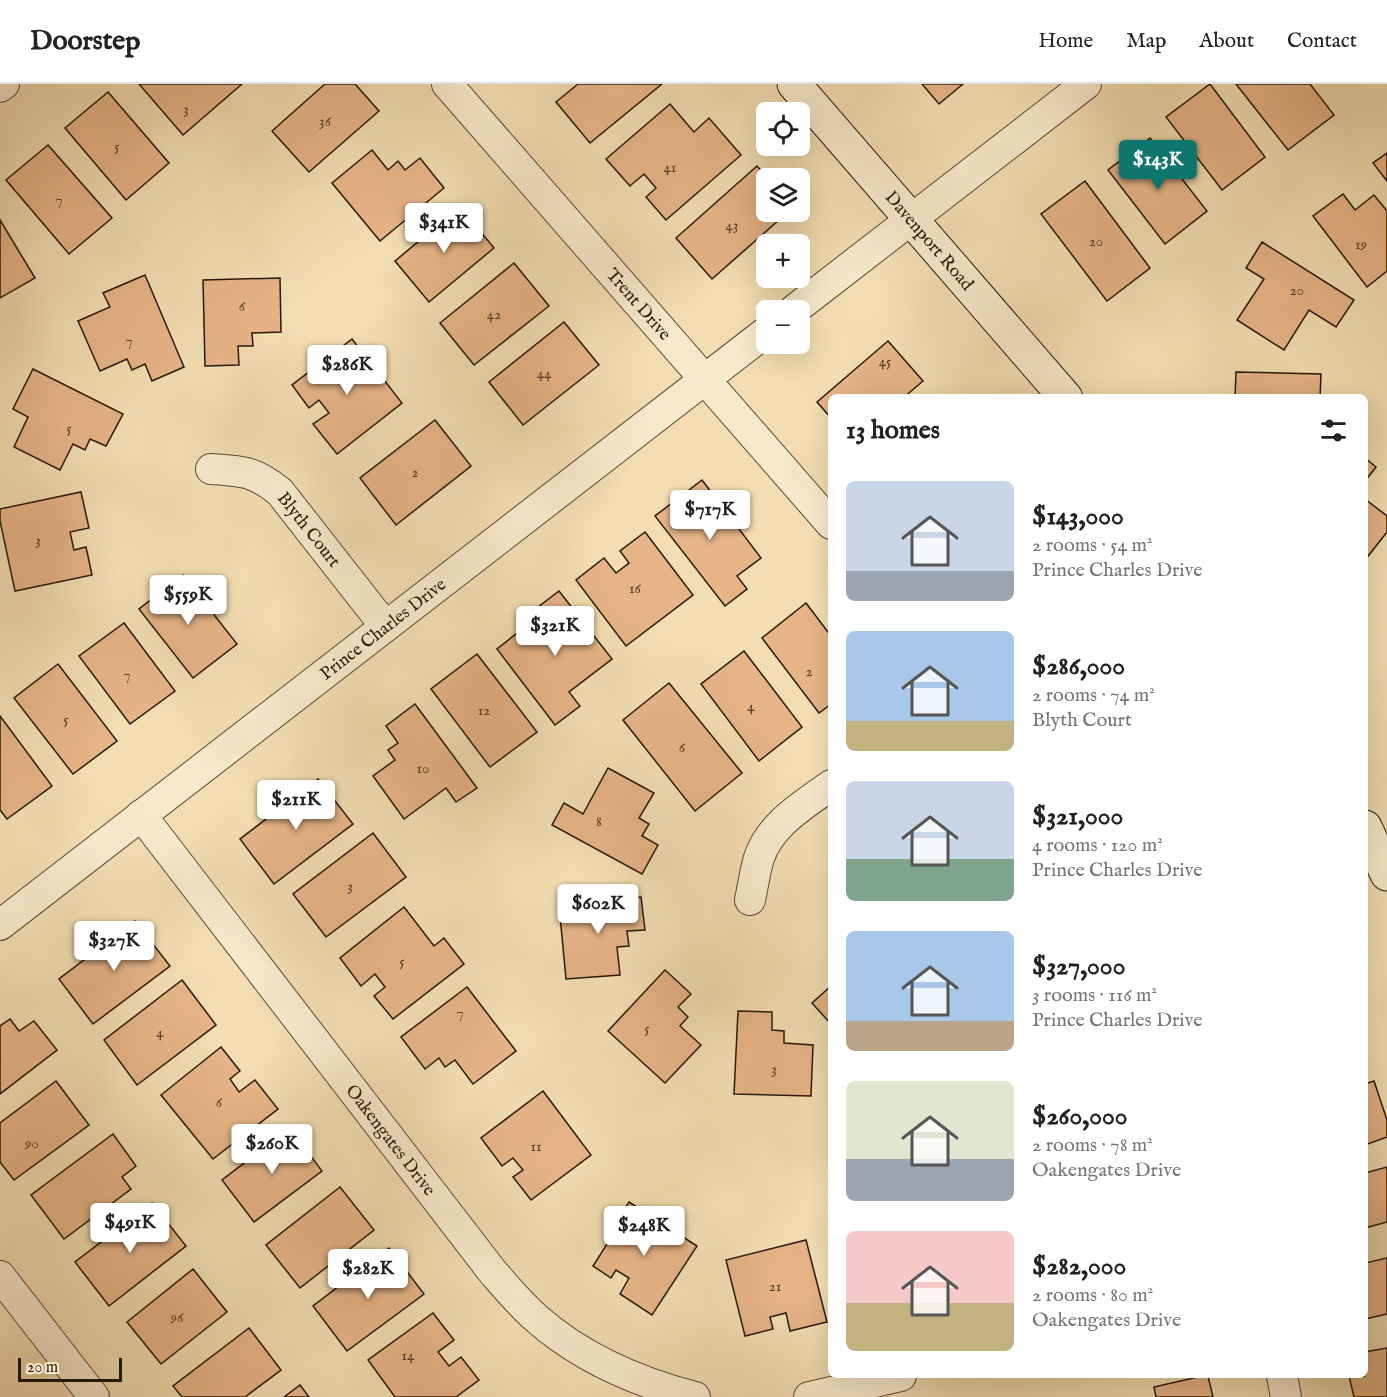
<!DOCTYPE html>
<meta charset="utf-8">
<style>
:root{--surface:#fff;--page:#f2f2f2;--text:#222;--muted:#767676;--line:#e0e0e0;--accent:#0f766e}
body{margin:0;font-family:"IM FELL English",serif;background:var(--page);color:var(--text);height:100vh;display:flex;flex-direction:column;font-size:22px;white-space:nowrap}
*{box-sizing:border-box;margin:0}
p{font-size:20px;color:var(--muted)}
.icon{flex:none;width:33px;height:33px;fill:none;stroke:currentColor;stroke-width:2;stroke-linecap:round;stroke-linejoin:round}
.map{position:relative;flex:1;overflow:hidden}
.sheet{position:absolute;left:828px;top:310px;width:540px;height:984px;display:flex;flex-direction:column;background:var(--surface);border-radius:9px;box-shadow:0 6px 24px #0002}
.sheet>*{flex:none}
.buttons{position:absolute;left:756px;top:18px;display:grid;gap:12px}
.buttons a{display:grid;place-items:center;width:54px;height:54px;border-radius:9px;background:var(--surface);box-shadow:0 6px 24px #0002;font-size:30px}
.scale{position:absolute;left:18px;bottom:15px;width:104px;box-sizing:border-box;padding-left:6px;border:3px solid #27180a;border-top:0;font-size:16px;line-height:21px;white-space:nowrap;color:#27180a;-webkit-text-stroke:4px #f7eacc;paint-order:stroke}
.price{position:absolute;translate:-50% -51px;padding:0 14px;border-radius:6px;background:#fff;color:#222;font-size:20px;line-height:39px;filter:drop-shadow(0 2px 3px #0008)}
.price::after{content:'';position:absolute;left:50%;top:36px;width:18px;height:14px;margin-left:-9px;background:inherit;clip-path:polygon(0 0,100% 0,50% 100%)}
.price.selected{background:var(--accent);color:#fff}
ul{padding:0;list-style:none}
li{display:flex;align-items:center;gap:18px;height:150px;padding:0 18px}
li span{display:grid;place-items:center;flex:none;width:168px;height:120px;border-radius:9px;color:#555}
li>.icon{margin-inline-start:auto}
span .icon{width:72px;height:72px;fill:#fffc;stroke-width:1}
li b{font-size:26px}
h2{display:flex;justify-content:space-between;align-items:center;height:72px;padding:0 18px;font-size:26px}
header{display:flex;align-items:center;gap:36px;box-sizing:border-box;height:84px;padding:0 30px;background:var(--surface);border-bottom:2px solid var(--line)}
header strong{font-size:28px}
nav{display:flex;gap:33px;margin-inline-start:auto;font-size:21px}
.map>svg:first-child{display:block}
.building{fill:#e6b487;stroke:#27180a;stroke-width:1.5}
.lines{fill:none;stroke-linecap:round;stroke-linejoin:round}
.street-casing{stroke:#5a4a34;stroke-width:32}
.secondary-casing{stroke:#27180a;stroke-width:35}
.street{stroke:#f7eacc;stroke-width:30}
.secondary{stroke:#f7eacc;stroke-width:33}
.labels{text-anchor:middle;stroke-width:6;stroke-linejoin:round;paint-order:stroke}
.number-label{font-size:15px;fill:#573f29}
.street-label{font-size:18px;fill:#27180a;stroke:#f7eacc}
</style>
<header>
<strong>Doorstep</strong>
<nav><a>Home</a><a>Map</a><a>About</a><a>Contact</a></nav>
</header>
<div class="map">
<svg width="1387" height="1313" viewBox="0 0 1387 1313">
<rect width="100%" height="100%" fill="#f2deb1"/>
<filter id="stains"><feTurbulence type="fractalNoise" baseFrequency=".00333" numOctaves="4"/><feColorMatrix values="0 0 0 0 .2 0 0 0 0 .09 0 0 0 0 .02 0 0 0 .5 -.17"/></filter>
<radialGradient id="worn" r=".72"><stop offset=".6" stop-color="#630" stop-opacity="0"/><stop offset="1" stop-color="#630" stop-opacity=".3"/></radialGradient>
<g class="building">
<polygon points="139,0 242,0 183,51"/>
<polygon points="325,0 355,0 379,27 309,88 272,47"/>
<polygon points="578,0 662,0 590,59 556,18"/>
<polygon points="922,0 963,0 939,20"/>
<polygon points="1210,0 1265,73 1222,106 1166,33"/>
<polygon points="1236,0 1310,0 1334,31 1288,66"/>
<polygon points="108,8 169,79 126,116 65,44"/>
<polygon points="670,20 694,48 709,34 741,71 666,136 646,113 656,104 644,90 630,102 606,75"/>
<polygon points="1150,54 1207,127 1165,160 1108,86"/>
<polygon points="48,61 112,134 69,170 6,96"/>
<polygon points="372,66 388,86 398,77 405,86 420,74 444,104 380,157 332,99"/>
<polygon points="1387,69 1387,97 1373,79"/>
<polygon points="757,82 768,94 766,94 766,128 788,128 712,195 676,154"/>
<polygon points="1085,97 1150,184 1107,217 1041,130"/>
<polygon points="1343,110 1355,126 1374,111 1387,127 1387,187 1367,203 1313,132"/>
<polygon points="460,123 494,164 429,218 395,177"/>
<polygon points="0,136 35,194 0,214"/>
<polygon points="1262,158 1354,216 1336,243 1309,226 1284,266 1237,236 1264,195 1246,184"/>
<polygon points="514,179 549,222 474,281 440,239"/>
<polygon points="145,191 184,283 152,297 145,280 132,286 127,275 100,287 78,237 110,223 103,209"/>
<polygon points="280,194 281,248 252,249 253,262 238,262 239,281 205,282 203,196"/>
<polygon points="564,238 599,281 523,341 489,298"/>
<polygon points="352,255 402,319 337,370 313,340 329,329 319,316 309,324 292,301"/>
<polygon points="888,257 923,297 903,314 831,314 831,334 817,318"/>
<polygon points="33,285 123,330 106,362 90,355 85,366 73,360 60,386 14,363 28,333 13,325"/>
<polygon points="1236,288 1321,290 1320,314 1235,314"/>
<polygon points="435,336 471,382 396,441 360,394"/>
<polygon points="1365,374 1376,383 1365,397"/>
<polygon points="702,396 761,474 737,492 747,505 725,522 655,432"/>
<polygon points="81,408 89,444 70,448 74,466 86,463 92,491 15,507 0,437 0,425"/>
<polygon points="1365,415 1387,432 1387,448 1365,476"/>
<polygon points="645,448 693,511 626,562 576,496 604,474 616,489 629,479 620,467"/>
<polygon points="183,491 237,560 193,594 139,525"/>
<polygon points="559,507 612,575 569,608 580,622 555,641 497,565 521,546 529,556 542,547 529,530"/>
<polygon points="806,519 831,552 831,620 819,629 762,554"/>
<polygon points="124,539 175,607 130,640 79,572"/>
<polygon points="744,567 802,643 759,677 701,600"/>
<polygon points="477,570 537,648 490,683 431,605"/>
<polygon points="58,580 117,657 73,690 14,614"/>
<polygon points="669,599 742,689 695,727 623,636"/>
<polygon points="415,620 477,704 456,718 446,704 404,735 373,692 395,676 388,666 398,659 386,642"/>
<polygon points="0,632 52,702 7,735 0,726"/>
<polygon points="608,684 654,709 639,734 649,740 642,752 658,761 642,790 552,741 564,719 583,730"/>
<polygon points="318,695 353,740 274,800 240,755"/>
<polygon points="373,749 406,793 326,853 293,810"/>
<polygon points="641,813 645,846 627,847 629,862 617,863 620,891 566,895 559,821"/>
<polygon points="404,823 434,862 444,854 464,880 393,935 374,912 385,903 375,890 361,902 340,874"/>
<polygon points="135,837 170,882 93,940 59,895"/>
<polygon points="665,886 691,910 678,923 688,933 680,942 701,961 665,999 608,947"/>
<polygon points="182,896 216,941 137,1001 104,956"/>
<polygon points="831,902 831,940 812,919"/>
<polygon points="467,903 516,967 473,1000 455,976 445,983 439,974 425,985 401,953"/>
<polygon points="738,927 772,928 772,946 784,947 784,959 813,961 811,1012 734,1010"/>
<polygon points="10,935 19,947 34,937 57,966 0,1010 0,942"/>
<polygon points="221,963 240,987 230,995 239,1008 255,996 278,1025 213,1075 161,1011"/>
<polygon points="56,997 89,1041 14,1096 0,1078 0,1039"/>
<polygon points="1374,997 1387,1036 1387,1053 1365,1061 1365,1000"/>
<polygon points="543,1007 591,1071 531,1116 513,1093 523,1086 513,1074 502,1082 481,1054"/>
<polygon points="290,1044 322,1087 254,1138 222,1096"/>
<polygon points="113,1050 136,1082 122,1093 131,1105 64,1155 31,1111"/>
<polygon points="1387,1083 1387,1138 1365,1144 1365,1089"/>
<polygon points="340,1103 374,1146 300,1204 266,1161"/>
<polygon points="629,1118 697,1162 652,1231 620,1210 629,1194 616,1186 611,1194 593,1182 609,1157 605,1154"/>
<polygon points="152,1119 186,1162 109,1222 75,1178"/>
<polygon points="806,1156 827,1238 790,1247 786,1229 770,1233 773,1245 745,1252 726,1176"/>
<polygon points="389,1164 424,1210 347,1267 313,1222"/>
<polygon points="1387,1174 1387,1230 1365,1235 1365,1179"/>
<polygon points="193,1185 227,1228 161,1280 127,1238"/>
<polygon points="433,1229 454,1256 438,1268 449,1282 461,1273 479,1296 456,1313 395,1313 368,1276"/>
<polygon points="249,1244 281,1286 245,1313 182,1313 173,1302"/>
<polygon points="1387,1264 1387,1313 1354,1313 1349,1292 1365,1292 1365,1268"/>
<polygon points="1202,1292 1208,1292 1213,1313 1156,1313 1154,1303"/>
<polygon points="300,1301 309,1313 284,1313"/>
</g>
<g class="lines">
<defs>
<g id="street">
<path id="s1" d="M447 0 831 440"/>
<polyline points="0,3 4,0"/>
<polyline points="794,226 1086,0"/>
<path id="s2" d="M211 385C243 387 254 387 280 408L385 542"/>
<path id="s3" d="M141 731 492 1187C506 1203 520 1220 536 1234 581 1274 637 1298 695 1313"/>
<path d="M750 816C753 802 755 787 759 774 770 740 804 721 831 701"/>
<path id="s4" d="M0 841 766 248"/>
<polyline points="0,1192 94,1313"/>
<polyline points="1282,1292 1286,1313"/>
<polyline points="809,1313 901,1292"/>
</g>
<g id="secondary">
<path id="s5" d="M794 0 1066 314"/>
<polyline points="1365,743 1387,790"/>
</g>
</defs>
<use href="#street" class="street-casing"/>
<use href="#secondary" class="secondary-casing"/>
<use href="#street" class="street"/>
<use href="#secondary" class="secondary"/>
</g>
<g class="labels">
<g class="number-label">
<text x="186" y="30">3</text>
<text x="325" y="42">36</text>
<text x="117" y="67">5</text>
<text x="670" y="88">41</text>
<text x="59" y="120">7</text>
<text x="732" y="146">43</text>
<text x="1096" y="162">20</text>
<text x="1361" y="165">19</text>
<text x="1297" y="211">20</text>
<text x="242" y="227">6</text>
<text x="494" y="235">42</text>
<text x="129" y="261">7</text>
<text x="885" y="282">45</text>
<text x="544" y="294">44</text>
<text x="69" y="349">5</text>
<text x="415" y="393">2</text>
<text x="38" y="461">3</text>
<text x="635" y="509">16</text>
<text x="809" y="592">2</text>
<text x="127" y="595">7</text>
<text x="751" y="627">4</text>
<text x="484" y="631">12</text>
<text x="66" y="640">5</text>
<text x="682" y="668">6</text>
<text x="423" y="689">10</text>
<text x="599" y="742">8</text>
<text x="350" y="807">3</text>
<text x="402" y="882">5</text>
<text x="460" y="933">7</text>
<text x="647" y="949">5</text>
<text x="160" y="953">4</text>
<text x="774" y="990">3</text>
<text x="219" y="1023">6</text>
<text x="32" y="1064">90</text>
<text x="536" y="1067">11</text>
<text x="775" y="1207">21</text>
<text x="177" y="1238">96</text>
<text x="408" y="1276">14</text>
</g>
<g class="street-label">
<text dy="6" stroke="none"><textPath href="#s5" startOffset="207">Davenport Road</textPath></text>
<text dy="6" stroke="none"><textPath href="#s1" startOffset="292">Trent Drive</textPath></text>
<text dy="6" stroke="none"><textPath href="#s2" startOffset="122">Blyth Court</textPath></text>
<text dy="6" stroke="none"><textPath href="#s4" startOffset="484">Prince Charles Drive</textPath></text>
<text dy="6" stroke="none"><textPath href="#s3" startOffset="410">Oakengates Drive</textPath></text>
</g>
</g>
<rect width="100%" height="100%" filter="url(#stains)"/>
<rect width="100%" height="100%" fill="url(#worn)"/>
</svg>
<div class="buttons">
<a><svg class="icon" aria-label="locate" viewBox="0 0 24 24"><circle cx="12" cy="12" r="6"/><path d="M12 2v4M12 18v4M2 12h4M18 12h4"/></svg></a>
<a><svg class="icon" aria-label="layers" viewBox="0 0 24 24"><path d="M12 4l9 5-9 5-9-5zM3 14l9 5 9-5"/></svg></a>
<a>+</a>
<a>−</a>
</div>
<div class="scale">20 m</div>
<b class="price selected" style="left:1158px;top:107px">$143K</b>
<b class="price" style="left:444px;top:170px">$341K</b>
<b class="price" style="left:347px;top:312px">$286K</b>
<b class="price" style="left:710px;top:457px">$717K</b>
<b class="price" style="left:188px;top:542px">$559K</b>
<b class="price" style="left:555px;top:573px">$321K</b>
<b class="price" style="left:296px;top:747px">$211K</b>
<b class="price" style="left:598px;top:851px">$602K</b>
<b class="price" style="left:114px;top:888px">$327K</b>
<b class="price" style="left:272px;top:1091px">$260K</b>
<b class="price" style="left:130px;top:1170px">$491K</b>
<b class="price" style="left:644px;top:1173px">$248K</b>
<b class="price" style="left:368px;top:1216px">$282K</b>
<section class="sheet">
<h2>13 homes<svg class="icon" aria-label="filters" viewBox="0 0 24 24"><path d="M4 7h16M4 17h16"/><circle cx="9" cy="7" r="2"/><circle cx="15" cy="17" r="2"/></svg></h2>
<ul>
<li><span style="background:linear-gradient(#c9d6e8 75%,#9aa5b1 0)"><svg class="icon" aria-label="home" viewBox="0 0 24 24"><path d="M3 11l9-7 9 7M6 9v11h12V9"/></svg></span><div><b>$143,000</b><p>2 rooms · 54 m²</p><p>Prince Charles Drive</p></div></li>
<li><span style="background:linear-gradient(#a9c7e8 75%,#c2b280 0)"><svg class="icon" aria-label="home" viewBox="0 0 24 24"><path d="M3 11l9-7 9 7M6 9v11h12V9"/></svg></span><div><b>$286,000</b><p>2 rooms · 74 m²</p><p>Blyth Court</p></div></li>
<li><span style="background:linear-gradient(#c9d6e8 65%,#7fa58c 0)"><svg class="icon" aria-label="home" viewBox="0 0 24 24"><path d="M3 11l9-7 9 7M6 9v11h12V9"/></svg></span><div><b>$321,000</b><p>4 rooms · 120 m²</p><p>Prince Charles Drive</p></div></li>
<li><span style="background:linear-gradient(#a9c7e8 75%,#b9a48a 0)"><svg class="icon" aria-label="home" viewBox="0 0 24 24"><path d="M3 11l9-7 9 7M6 9v11h12V9"/></svg></span><div><b>$327,000</b><p>3 rooms · 116 m²</p><p>Prince Charles Drive</p></div></li>
<li><span style="background:linear-gradient(#dfe7d0 65%,#9aa5b1 0)"><svg class="icon" aria-label="home" viewBox="0 0 24 24"><path d="M3 11l9-7 9 7M6 9v11h12V9"/></svg></span><div><b>$260,000</b><p>2 rooms · 78 m²</p><p>Oakengates Drive</p></div></li>
<li><span style="background:linear-gradient(#f6c9c9 60%,#c2b280 0)"><svg class="icon" aria-label="home" viewBox="0 0 24 24"><path d="M3 11l9-7 9 7M6 9v11h12V9"/></svg></span><div><b>$282,000</b><p>2 rooms · 80 m²</p><p>Oakengates Drive</p></div></li>
</ul>
</section>
</div>
